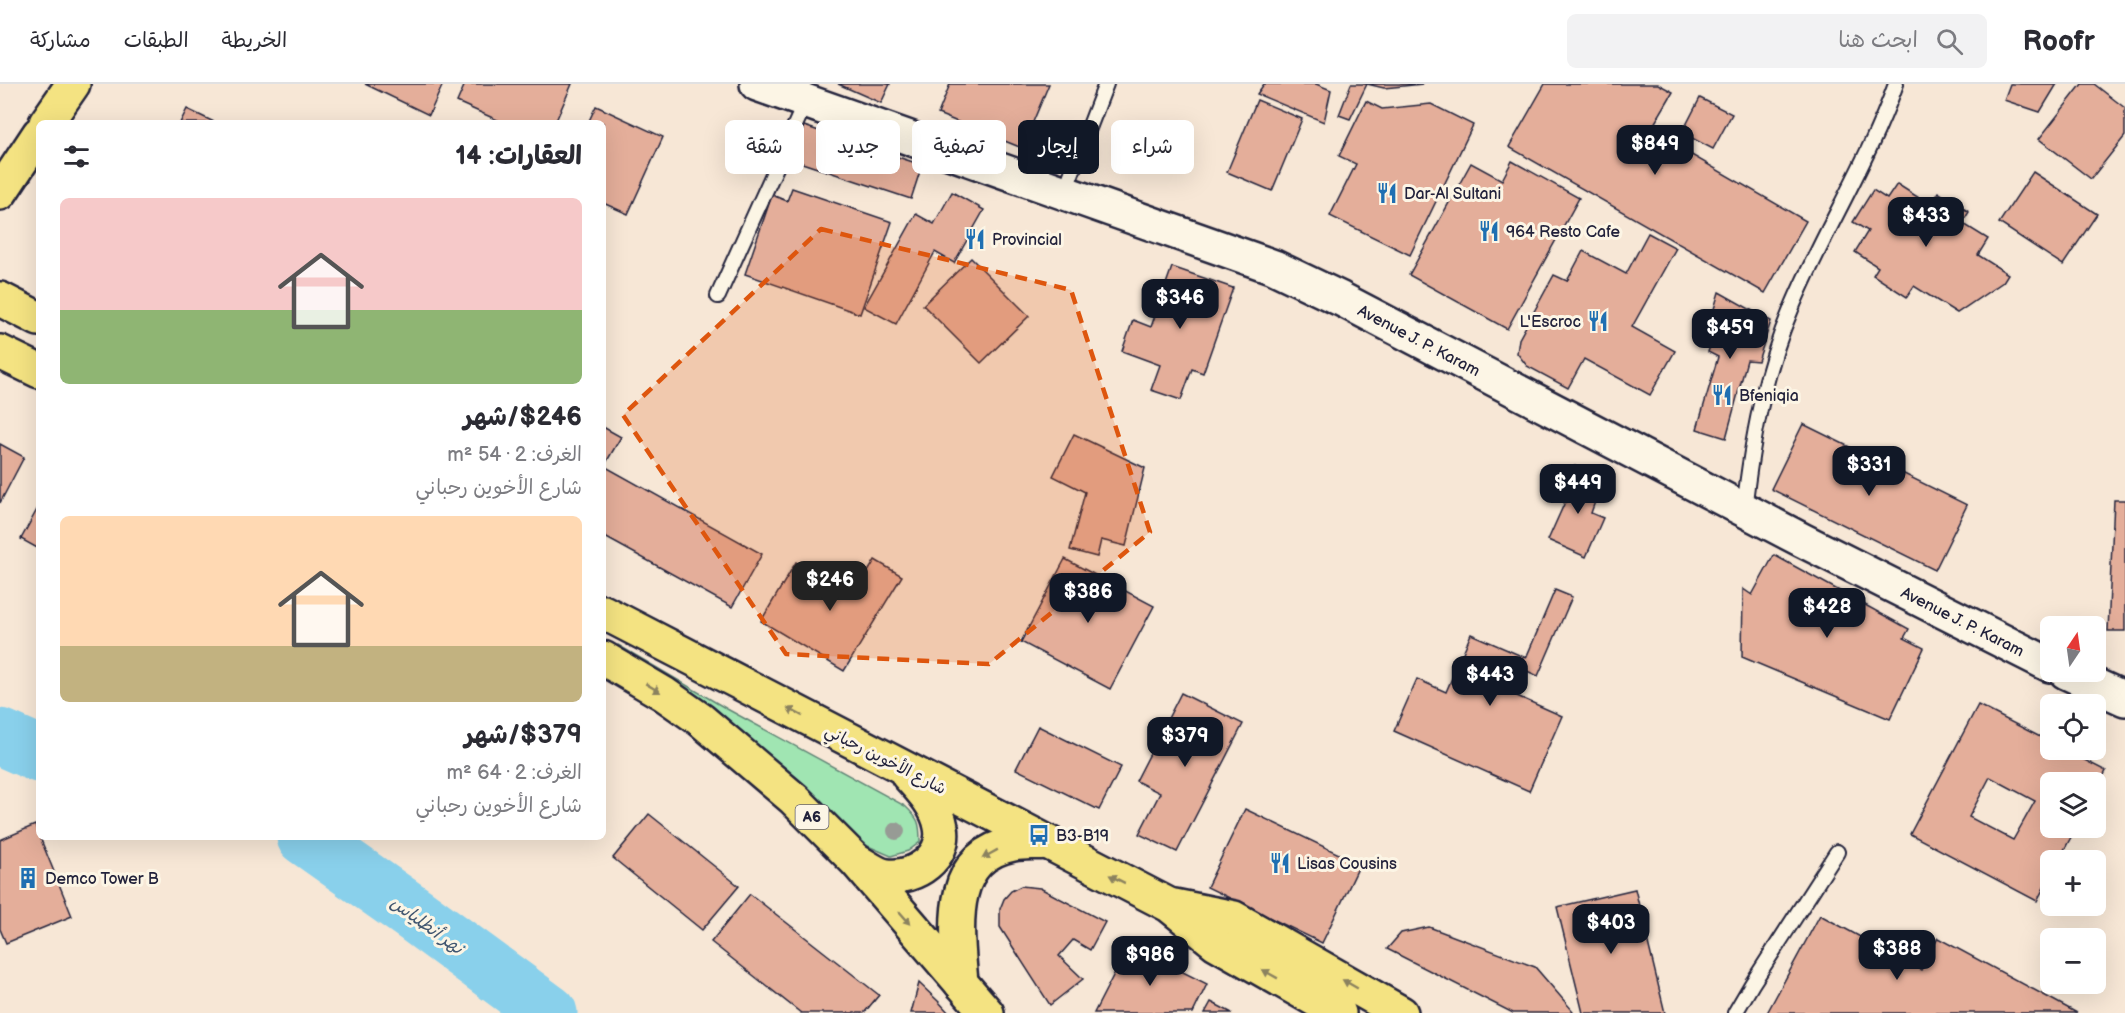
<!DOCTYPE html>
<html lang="ar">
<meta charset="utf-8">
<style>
:root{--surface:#fff;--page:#f2f2f3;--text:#2b2b33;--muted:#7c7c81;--line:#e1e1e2;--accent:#111827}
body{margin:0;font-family:"Balsamiq Sans","Playpen Sans Arabic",sans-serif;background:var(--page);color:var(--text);direction:rtl;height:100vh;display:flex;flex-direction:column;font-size:22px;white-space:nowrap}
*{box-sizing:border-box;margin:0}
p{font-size:20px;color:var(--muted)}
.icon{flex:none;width:33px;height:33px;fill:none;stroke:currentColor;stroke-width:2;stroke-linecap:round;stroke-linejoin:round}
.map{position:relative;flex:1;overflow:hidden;direction:ltr}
.side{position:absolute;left:36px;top:36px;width:570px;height:720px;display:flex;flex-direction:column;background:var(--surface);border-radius:9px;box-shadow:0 6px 24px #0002;direction:rtl}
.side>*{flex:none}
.hud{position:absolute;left:624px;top:36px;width:570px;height:54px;direction:rtl;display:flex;gap:12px}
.needle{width:39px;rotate:13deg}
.fabs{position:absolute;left:2040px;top:532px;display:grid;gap:12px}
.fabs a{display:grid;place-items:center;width:66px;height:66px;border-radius:9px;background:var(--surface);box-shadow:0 6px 24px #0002;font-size:30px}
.price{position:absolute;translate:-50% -51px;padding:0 14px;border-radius:12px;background:var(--accent);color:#fff;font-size:20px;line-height:39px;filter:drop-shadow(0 2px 3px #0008)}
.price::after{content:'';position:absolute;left:50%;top:36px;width:18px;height:14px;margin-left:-9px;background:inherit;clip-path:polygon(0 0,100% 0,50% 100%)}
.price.on{background:#222;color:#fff}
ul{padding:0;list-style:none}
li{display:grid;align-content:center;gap:12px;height:318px;padding:0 24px}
li span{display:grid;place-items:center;height:186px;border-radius:9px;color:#555}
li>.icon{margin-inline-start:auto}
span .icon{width:108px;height:108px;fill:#fffc;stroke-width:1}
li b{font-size:26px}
h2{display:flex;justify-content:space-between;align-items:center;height:72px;padding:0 24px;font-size:26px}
.chip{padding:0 21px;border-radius:9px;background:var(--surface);box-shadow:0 6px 24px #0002;font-size:21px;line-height:54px}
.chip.on{background:var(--accent);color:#fff}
header{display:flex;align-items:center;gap:36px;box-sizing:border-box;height:84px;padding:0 30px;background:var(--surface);border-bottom:2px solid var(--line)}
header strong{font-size:28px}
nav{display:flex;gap:33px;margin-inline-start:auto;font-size:21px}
.search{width:420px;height:54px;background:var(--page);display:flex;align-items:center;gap:15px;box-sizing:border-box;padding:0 21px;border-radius:9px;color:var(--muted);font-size:22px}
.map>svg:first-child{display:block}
.green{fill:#a0e5b2;stroke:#618476;stroke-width:1.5}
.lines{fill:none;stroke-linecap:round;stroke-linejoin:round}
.river{stroke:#89d0eb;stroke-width:57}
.building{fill:#e4ae9a;stroke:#22223b;stroke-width:1.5;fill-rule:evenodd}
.lane-casing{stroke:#22223b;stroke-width:18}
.secondary-casing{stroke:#22223b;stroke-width:38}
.highway-casing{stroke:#22223b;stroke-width:38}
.lane{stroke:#fcf5e5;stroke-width:14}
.secondary{stroke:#fcf5e5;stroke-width:33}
.highway{stroke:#f4e382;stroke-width:33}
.tree{fill:#979b95}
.oneway{fill:#8b825e}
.marked{fill:#de560e;fill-opacity:0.2;stroke:#de560e;stroke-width:4.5;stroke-dasharray:12 8;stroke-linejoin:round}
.labels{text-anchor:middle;stroke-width:6;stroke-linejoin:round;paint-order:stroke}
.shield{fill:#fcf5e5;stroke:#63616e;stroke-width:1.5}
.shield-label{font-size:15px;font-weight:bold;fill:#22223b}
.poi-label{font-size:16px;fill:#22223b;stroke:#fcf5e5;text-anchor:start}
.street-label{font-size:16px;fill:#22223b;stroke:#fcf5e5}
.water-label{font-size:18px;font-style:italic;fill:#415670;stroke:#fcf5e5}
</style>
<header>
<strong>Roofr</strong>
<div class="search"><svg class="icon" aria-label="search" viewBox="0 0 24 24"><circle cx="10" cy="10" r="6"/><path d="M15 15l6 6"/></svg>ابحث هنا</div>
<nav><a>الخريطة</a><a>الطبقات</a><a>مشاركة</a></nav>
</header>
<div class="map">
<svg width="2125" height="929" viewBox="0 0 2125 929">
<rect width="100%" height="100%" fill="#f7e7d6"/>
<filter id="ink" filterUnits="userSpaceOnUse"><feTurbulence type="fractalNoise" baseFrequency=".0167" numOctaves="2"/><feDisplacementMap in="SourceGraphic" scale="12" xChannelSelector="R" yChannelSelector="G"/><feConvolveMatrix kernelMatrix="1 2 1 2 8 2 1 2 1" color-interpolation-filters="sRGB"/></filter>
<g filter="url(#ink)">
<path class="green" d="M618 561 727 625 905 722C919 735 920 739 920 758L908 767 891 772 868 762 815 719 613 569Z"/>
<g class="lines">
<g class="river">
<polyline points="0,653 39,670"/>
<polyline points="305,753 417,832 549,929"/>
</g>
</g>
<g class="building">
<polygon points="365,0 443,0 429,31"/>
<polygon points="465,0 572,0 555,39 504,39 457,18"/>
<polygon points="838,0 890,0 881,19"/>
<polygon points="950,0 1049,0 1022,64 938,30"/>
<polygon points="1264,0 1316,0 1331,6 1324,38 1257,10"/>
<polygon points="1351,0 1423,0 1384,4 1367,0 1350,35 1339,31"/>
<polygon points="1545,0 1658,0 1673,8 1650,47 1806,137 1765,209 1509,63"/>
<polygon points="2010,0 2057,0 2040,28 2004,16"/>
<polygon points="2082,0 2094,0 2125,24 2125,52 2091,95 2039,55"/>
<polygon points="1700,14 1732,30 1713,65 1682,49"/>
<polygon points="1257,16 1302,35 1272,107 1227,88"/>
<polygon points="1366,17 1382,25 1431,20 1473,41 1410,171 1330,132 1356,80 1339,72"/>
<polygon points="596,22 663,53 628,130 603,119 603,39 588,39"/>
<polygon points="187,25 216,39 180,39"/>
<polygon points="804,42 922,81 911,115 793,76"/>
<polygon points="1512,77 1579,114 1507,245 1409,191 1471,79 1502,96"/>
<polygon points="2033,88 2097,130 2063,181 1999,139"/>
<polygon points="1897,100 1930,121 1938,108 1969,128 1962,139 1988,155 1978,171 2008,190 2003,198 1957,229 1914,202 1907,213 1873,191 1878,183 1855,168 1868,147 1853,138 1873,106 1887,115"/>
<polygon points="792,104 892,138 860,230 745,190 772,111 787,117"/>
<polygon points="952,108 984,126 954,179 935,168 896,240 864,223 916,130 934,140"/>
<polygon points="1648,149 1676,164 1632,243 1675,267 1650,311 1584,275 1568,304 1527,282 1517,269 1519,255 1554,191 1567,197 1583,167 1626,190"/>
<polygon points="971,174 1029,232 981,279 923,221"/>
<polygon points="1172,183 1233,204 1203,289 1192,285 1181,316 1151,306 1160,281 1122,267 1133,236 1151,243"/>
<polygon points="1719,208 1771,237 1758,277 1747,276 1726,354 1697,345 1718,273 1708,268 1716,246 1709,242"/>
<polygon points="1803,340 1967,421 1935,486 1771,405"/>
<polygon points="603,343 621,353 604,382 762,470 732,523 603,452"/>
<polygon points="1074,350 1145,384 1126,462 1101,456 1097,473 1070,466 1085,408 1053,392"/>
<polygon points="0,360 24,373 0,419"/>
<polygon points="1575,382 1584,398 1609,404 1607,409 1598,409 1591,429 1603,434 1586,473 1548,456 1565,418 1567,418 1571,408 1560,391"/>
<polygon points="2114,416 2125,416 2125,547 2108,547"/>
<polygon points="39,422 39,465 21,455"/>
<polygon points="1774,471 1909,545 1904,554 1924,564 1890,635 1742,573 1743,505 1752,511"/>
<polygon points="1065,475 1154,522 1110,605 1021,558"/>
<polygon points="875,476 902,492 844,587 761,537 796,478 853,513"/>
<polygon points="1555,506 1572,513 1538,592 1527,587 1517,612 1562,632 1529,707 1394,647 1417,595 1446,608 1471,550 1526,574"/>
<polygon points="1181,609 1243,640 1177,768 1139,750 1160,709 1136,697"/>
<path d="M1978 621 2050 658V666H2065L2106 687 2096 706V699H2050V744H2076L2058 777H2050V792L2037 817 1910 750ZM1990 693 2035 717 2013 756 1969 733Z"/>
<polygon points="1038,642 1121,683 1099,726 1016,685"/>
<polygon points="1245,725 1360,780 1322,859 1207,803"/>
<polygon points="649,730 739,802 702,846 613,774"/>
<polygon points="35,741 72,832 6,859 0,845 0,756"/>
<polygon points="1021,802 1040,804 1105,838 1090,866 1073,856 1059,872 1083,895 1050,921 1000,843 1000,825 1004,815 1011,807"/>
<polygon points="1635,805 1665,929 1583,929 1557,823"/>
<polygon points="750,810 879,911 864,929 801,929 711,858"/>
<polygon points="1820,831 1921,886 1938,854 2077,929 1767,929"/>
<polygon points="1429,843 1535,883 1573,927 1572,929 1513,929 1387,865 1401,849"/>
<polygon points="1129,861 1207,900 1193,929 1094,929"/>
<polygon points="919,899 939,918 949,929 911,929"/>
<polygon points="1211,918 1232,929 1205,929"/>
</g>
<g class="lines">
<defs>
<g id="lane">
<polyline points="1064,109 1106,0"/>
<polyline points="718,212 806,17"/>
<path d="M1744 426C1752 356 1764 288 1792 223 1824 147 1868 78 1896 0"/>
<polyline points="1735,929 1752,900 1837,768"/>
</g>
<g id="secondary">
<path id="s1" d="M757 0 1274 183 1341 215 1802 456 2050 581"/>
<polyline points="2066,588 2125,615"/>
</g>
<g id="highway">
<polyline points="46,39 73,0"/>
<polyline points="0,109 39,50"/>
<polyline points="0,215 39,235"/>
<polyline points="0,268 39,287"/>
<polyline points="603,528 1169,821 1216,859 1339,929"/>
<polyline points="603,574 664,610 701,636 794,715 856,777 987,929"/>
<path d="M858 778C866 782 877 791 887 792 915 795 947 773 941 743 938 723 921 705 908 691"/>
<polyline points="1174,822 1234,834 1401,929"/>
<path d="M961 899C957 847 945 773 1013 760 1024 758 1035 759 1046 758"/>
</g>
</defs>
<use href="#lane" class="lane-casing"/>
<use href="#secondary" class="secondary-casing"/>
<use href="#highway" class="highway-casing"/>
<use href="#lane" class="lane"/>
<use href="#secondary" class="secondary"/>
<use href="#highway" class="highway"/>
</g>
<circle class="tree" cx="896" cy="747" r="9"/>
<defs><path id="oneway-solid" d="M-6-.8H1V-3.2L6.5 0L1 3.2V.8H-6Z" transform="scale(1.5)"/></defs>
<g class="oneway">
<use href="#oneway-solid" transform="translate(653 604) rotate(31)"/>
<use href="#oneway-solid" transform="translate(795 628) rotate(-152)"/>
<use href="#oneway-solid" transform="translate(990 770) rotate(151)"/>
<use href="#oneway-solid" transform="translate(1117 795) rotate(-153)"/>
<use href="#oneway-solid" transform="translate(905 834) rotate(49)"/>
<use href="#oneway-solid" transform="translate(1270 890) rotate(-151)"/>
<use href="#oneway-solid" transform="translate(1350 900) rotate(-150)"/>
</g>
</g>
<path class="marked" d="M821 145 1071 206 1150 448 989 580 786 570 623 331Z"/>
<defs>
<symbol id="restaurant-bare" viewBox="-9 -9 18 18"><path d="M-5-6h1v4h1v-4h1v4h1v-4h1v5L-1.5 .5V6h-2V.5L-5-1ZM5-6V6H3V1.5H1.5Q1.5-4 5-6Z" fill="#1f6fb2" stroke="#fcf5e5" stroke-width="2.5" paint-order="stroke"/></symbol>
<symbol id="bus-bare" viewBox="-9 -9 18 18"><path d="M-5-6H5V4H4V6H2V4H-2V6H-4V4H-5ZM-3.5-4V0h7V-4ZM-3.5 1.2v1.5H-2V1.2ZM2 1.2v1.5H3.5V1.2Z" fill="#1f6fb2" stroke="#fcf5e5" stroke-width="2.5" paint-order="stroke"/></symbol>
<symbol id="building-bare" viewBox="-9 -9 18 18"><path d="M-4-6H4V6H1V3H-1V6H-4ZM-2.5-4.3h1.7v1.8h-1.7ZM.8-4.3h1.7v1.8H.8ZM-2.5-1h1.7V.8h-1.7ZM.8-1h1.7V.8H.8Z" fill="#1f6fb2" stroke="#fcf5e5" stroke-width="2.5" paint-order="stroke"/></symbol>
</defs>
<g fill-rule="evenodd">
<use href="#restaurant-bare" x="1372" y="94" width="30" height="30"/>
<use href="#restaurant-bare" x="1474" y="132" width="30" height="30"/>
<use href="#restaurant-bare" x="960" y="140" width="30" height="30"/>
<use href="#restaurant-bare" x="1583" y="222" width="30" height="30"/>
<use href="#restaurant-bare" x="1707" y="296" width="30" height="30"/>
<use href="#bus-bare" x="1024" y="736" width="30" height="30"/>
<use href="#restaurant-bare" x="1265" y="764" width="30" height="30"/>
<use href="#building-bare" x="13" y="779" width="30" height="30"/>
</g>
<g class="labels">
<rect class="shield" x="795.5" y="721" width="33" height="24" rx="4.5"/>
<g class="shield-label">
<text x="812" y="738">A6</text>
</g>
<g class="poi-label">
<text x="1404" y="115">Dar-Al Sultani</text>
<text x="1506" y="153">964 Resto Cafe</text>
<text x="992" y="161">Provincial</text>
<text x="1581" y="243" text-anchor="end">L'Escroc</text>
<text x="1739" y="317">Bfeniqia</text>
<text x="1056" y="757">B3-B19</text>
<text x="1297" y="785">Lisas Cousins</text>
<text x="45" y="800">Demco Tower B</text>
</g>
<g class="street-label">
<text dy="6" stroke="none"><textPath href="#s1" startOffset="711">Avenue J. P. Karam</textPath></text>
<text dy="6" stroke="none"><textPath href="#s1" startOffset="1323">Avenue J. P. Karam</textPath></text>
<text transform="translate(886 675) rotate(27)" y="6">شارع الأخوين رحباني</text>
</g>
<g class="water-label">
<text transform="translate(427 841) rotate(36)" y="6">نهر أنطلياس</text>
</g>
</g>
</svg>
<div class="fabs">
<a><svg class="needle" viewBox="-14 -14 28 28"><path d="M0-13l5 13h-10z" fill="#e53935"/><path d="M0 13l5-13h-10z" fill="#7c7c81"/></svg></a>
<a><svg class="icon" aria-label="locate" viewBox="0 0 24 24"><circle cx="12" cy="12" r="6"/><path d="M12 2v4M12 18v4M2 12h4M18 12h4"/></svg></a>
<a><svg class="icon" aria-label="layers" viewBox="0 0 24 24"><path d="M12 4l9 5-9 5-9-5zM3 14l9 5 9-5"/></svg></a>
<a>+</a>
<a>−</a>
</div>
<b class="price" style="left:1655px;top:92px">$849</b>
<b class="price" style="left:1926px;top:164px">$433</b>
<b class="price" style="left:1180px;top:246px">$346</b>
<b class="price" style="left:1730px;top:276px">$459</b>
<b class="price" style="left:1869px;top:413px">$331</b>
<b class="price" style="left:1578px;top:431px">$449</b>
<b class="price on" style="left:830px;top:528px">$246</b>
<b class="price" style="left:1088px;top:540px">$386</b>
<b class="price" style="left:1827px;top:555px">$428</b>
<b class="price" style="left:1490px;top:623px">$443</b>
<b class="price" style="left:1185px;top:684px">$379</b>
<b class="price" style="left:1611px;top:871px">$403</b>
<b class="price" style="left:1897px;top:897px">$388</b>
<b class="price" style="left:1150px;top:903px">$986</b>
<div class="hud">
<a class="chip">شراء</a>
<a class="chip on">إيجار</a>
<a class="chip">تصفية</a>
<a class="chip">جديد</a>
<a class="chip">شقة</a>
</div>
<section class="side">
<h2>العقارات: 14<svg class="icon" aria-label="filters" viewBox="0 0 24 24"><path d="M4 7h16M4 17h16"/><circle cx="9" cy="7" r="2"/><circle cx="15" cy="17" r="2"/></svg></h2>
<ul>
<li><span style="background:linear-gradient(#f6c9c9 60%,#8fb573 0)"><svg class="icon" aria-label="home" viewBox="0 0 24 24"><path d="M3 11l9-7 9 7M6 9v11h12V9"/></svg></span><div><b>$246/شهر</b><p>الغرف: 2 · 54 m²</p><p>شارع الأخوين رحباني</p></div></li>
<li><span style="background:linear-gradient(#ffd9b3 70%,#c2b280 0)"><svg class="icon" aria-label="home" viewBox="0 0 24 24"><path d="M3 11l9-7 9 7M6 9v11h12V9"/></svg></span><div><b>$379/شهر</b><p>الغرف: 2 · 64 m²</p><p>شارع الأخوين رحباني</p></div></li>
</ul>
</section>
</div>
